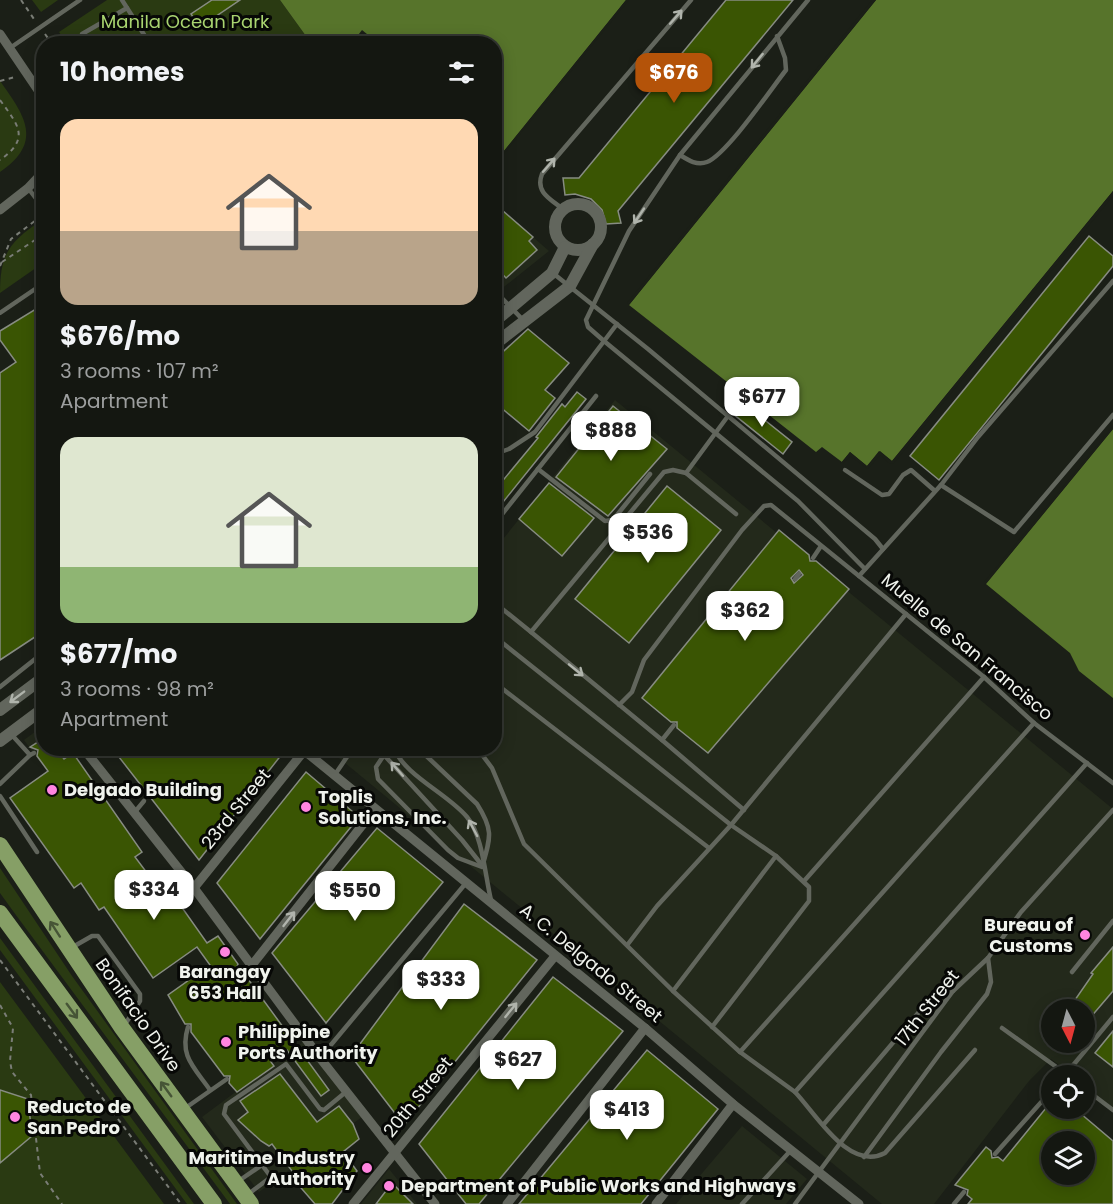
<!DOCTYPE html>
<meta charset="utf-8">
<style>
:root{--surface:#141711;--page:#21241f;--text:#f1f3f6;--muted:#9d9f9f;--line:#333631;--accent:#b45309}
body{margin:0;font-family:Poppins,sans-serif;background:var(--page);color:var(--text);height:100vh;display:flex;flex-direction:column;font-size:22px;white-space:nowrap}
*{box-sizing:border-box;margin:0}
p{font-size:20px;color:var(--muted)}
.icon{flex:none;width:33px;height:33px;fill:none;stroke:currentColor;stroke-width:2;stroke-linecap:round;stroke-linejoin:round}
.map{position:relative;flex:1;overflow:hidden}
.side{position:absolute;left:36px;top:36px;width:466px;height:720px;display:flex;flex-direction:column;background:var(--surface);border-radius:24px;box-shadow:0 3px 15px #0003,0 0 0 2px var(--line)}
.side>*{flex:none}
.needle{width:39px;rotate:174deg}
.controls{position:absolute;left:1041px;top:999px;display:grid;gap:12px}
.controls a{display:grid;place-items:center;width:54px;height:54px;border-radius:50%;background:var(--surface);box-shadow:0 3px 15px #0003,0 0 0 2px var(--line);font-size:30px}
.price{position:absolute;translate:-50% -51px;padding:0 14px;border-radius:12px;background:#fff;color:#222;font-size:20px;line-height:39px;filter:drop-shadow(0 2px 3px #0008)}
.price::after{content:'';position:absolute;left:50%;top:36px;width:18px;height:14px;margin-left:-9px;background:inherit;clip-path:polygon(0 0,100% 0,50% 100%)}
.price.selected{background:var(--accent);color:#fff}
ul{padding:0;list-style:none}
li{display:grid;align-content:center;gap:12px;height:318px;padding:0 24px}
li span{display:grid;place-items:center;height:186px;border-radius:18px;color:#555}
li>.icon{margin-inline-start:auto}
span .icon{width:108px;height:108px;fill:#fffc;stroke-width:1}
li b{font-size:26px}
h2{display:flex;justify-content:space-between;align-items:center;height:72px;padding:0 24px;font-size:26px}
.map>svg:first-child{display:block}
.built{fill:#23291b;fill-rule:evenodd}
.green{fill:#2a3a12}
.water{fill:#57742b}
.pier{fill:#1b1f17}
.building{fill:#3a5503;stroke:#878c82;stroke-width:1.5;fill-rule:evenodd}
.lines{fill:none;stroke-linecap:round;stroke-linejoin:round}
.path{stroke:#7a7d76;stroke-width:2;stroke-dasharray:4.5 4.5;stroke-linecap:butt}
.service{stroke:#62665d;stroke-width:4.5}
.minor{stroke:#62665d;stroke-width:9}
.tertiary{stroke:#62665d;stroke-width:12}
.trunk{stroke:#869f66;stroke-width:16}
.oneway{stroke:#b0b4ac}
.oneway2{stroke:#465436}
.poi-dot{fill:#ff85df;stroke:#070806;stroke-width:2}
.labels{text-anchor:middle;stroke-width:6;stroke-linejoin:round;paint-order:stroke}
.park-label{font-size:18px;fill:#a9d470;stroke:#070806}
.street-label{font-size:18px;fill:#f0f3ed;stroke:#070806}
.poi-label{font-size:18px;font-weight:bold;fill:#f0f3ed;stroke:#070806;text-anchor:start}
</style>
<div class="map">
<svg width="1113" height="1204" viewBox="0 0 1113 1204">
<rect width="100%" height="100%" fill="#1b1f17"/>
<g class="built">
<polygon points="495,204 549,251 495,294"/>
<path d="M615 400 1113 809V1108L1085 1085 1084 1076 1072 1075 1051 1059 1029 1081 934 1204H882L328 749 495 748V549ZM1052 1010H1084V1042H1052Z"/>
<polygon points="43,726 44,748 73,750 46,770 24,740"/>
<polygon points="304,1041 362,1117 259,1192 202,1117"/>
<polygon points="742,1126 807,1179 786,1204 676,1204"/>
<polygon points="389,1169 417,1204 361,1204"/>
</g>
<g class="green">
<polygon points="32,0 58,0 41,12"/>
<polygon points="107,0 280,0 311,43 67,44 59,32"/>
<path d="M0 81C25 116 44 142 0 172Z"/>
<path d="M43 219V263L0 293C0 252 10 242 43 219Z"/>
<polygon points="0,868 72,976 237,1204 230,1204 13,911 0,893"/>
<polygon points="0,938 194,1204 187,1204 0,950"/>
<polygon points="0,982 164,1204 0,1204"/>
</g>
<g class="water">
<polygon points="280,0 626,0 495,162 495,44 311,43"/>
<polygon points="876,0 1113,0 1113,191 892,461 880,451 867,466 850,452 842,462 822,447 816,452 629,305"/>
<polygon points="1113,429 1113,698 1079,671 1070,653 986,584"/>
</g>
<g class="pier">
<polygon points="626,0 629,0 495,165 495,162"/>
<polygon points="872,0 876,0 629,305 627,303"/>
<polygon points="362,30 378,43 352,43"/>
<polygon points="1113,191 1113,196 894,463 890,464 880,455 868,469 850,456 843,464 840,464 850,452 867,466 879,451 892,461"/>
<polygon points="1113,426 1113,429 984,586 984,582"/>
</g>
<g class="building">
<polygon points="212,0 240,0 200,27 191,14"/>
<polygon points="726,0 793,0 618,211 621,223 606,224 602,210 591,199 575,194 565,195 563,178 579,178"/>
<polygon points="495,204 533,237 529,241 537,250 506,278 495,266"/>
<polygon points="1089,236 1113,256 1113,266 939,480 910,456"/>
<polygon points="44,304 44,631 0,660 0,373 16,362 0,340 0,331"/>
<polygon points="528,329 569,363 545,390 555,398 529,431 499,406 503,401 495,394 495,359"/>
<polygon points="577,392 586,399 495,512 495,490 538,438 536,437 562,404 565,407"/>
<polygon points="741,401 792,442 783,454 732,413"/>
<polygon points="613,406 667,449 608,516 556,477"/>
<polygon points="549,483 594,518 562,556 519,519"/>
<polygon points="667,486 721,530 629,643 575,599"/>
<path d="M779 530 809 555 810 561H816L849 589 708 753 677 728V722H671L642 698ZM799 570 803 575 794 583 791 578Z"/>
<polygon points="44,738 44,748 56,748 64,759 73,753 142,852 135,857 150,877 157,872 207,943 218,936 238,964 236,969 248,979 329,1090 321,1096 287,1050 271,1062 274,1066 237,1092 229,1083 230,1076 224,1076 191,1032 191,1024 185,1024 168,995 210,965 197,947 153,978 104,907 99,910 81,883 74,888 10,798 48,771 37,756 38,750 30,747"/>
<polygon points="112,748 275,748 282,754 199,860"/>
<polygon points="306,772 359,817 260,939 217,883"/>
<polygon points="377,828 443,882 326,1023 272,953"/>
<polygon points="464,904 537,960 404,1125 351,1056"/>
<polygon points="1113,947 1113,991 1084,1025 1084,1010 1068,1010 1093,974 1091,973"/>
<polygon points="553,977 623,1031 479,1204 466,1204 419,1144"/>
<polygon points="1113,1031 1113,1067 1095,1053"/>
<polygon points="647,1050 718,1109 641,1204 519,1204"/>
<polygon points="280,1074 317,1122 339,1106 353,1124 359,1139 343,1152 357,1171 332,1204 315,1204 295,1181 298,1179 272,1144 269,1146 261,1141 238,1120 248,1112 240,1101"/>
<polygon points="0,1090 28,1099 32,1136 0,1163"/>
<path d="M1046 1108H1074L1113 1141V1204H968L972 1199 967 1195 968 1190 955 1185 986 1147 991 1151 992 1158 998 1157 1003 1161ZM1052 1142H1084V1174H1052Z"/>
<polygon points="392,1183 413,1204 376,1204"/>
</g>
<g class="lines">
<g class="path">
<polyline points="21,0 36,22"/>
<polyline points="45,34 52,44"/>
<polyline points="0,81 15,77"/>
<path d="M0 100C18 125 31 138 0 160"/>
<polyline points="2,262 44,234"/>
<polyline points="0,266 11,239 40,217"/>
<polyline points="0,960 181,1204"/>
<polyline points="0,1005 13,1028 10,1061 12,1072 31,1095 40,1173 62,1204"/>
</g>
<g class="service">
<polyline points="122,0 150,44"/>
<polyline points="808,0 680,155 629,231 586,320 588,327 604,341 798,501 865,569"/>
<polyline points="85,44 82,34 127,8"/>
<polyline points="246,44 256,37"/>
<polyline points="10,48 80,0"/>
<path d="M680 155C688 160 697 166 707 162 727 154 771 89 786 70L785 58 777 36"/>
<polyline points="28,188 44,209"/>
<path d="M563 209C550 199 535 192 542 174L691 0"/>
<polyline points="554,274 648,349 875,539 883,549"/>
<polyline points="1113,281 978,437 941,485 859,576 984,677 1034,723 1113,783"/>
<polyline points="495,291 524,321"/>
<polyline points="0,313 44,283"/>
<polyline points="728,416 686,473 736,514"/>
<polyline points="495,454 509,449 535,432 617,324"/>
<polyline points="538,469 605,521 613,520 650,474"/>
<polyline points="845,470 882,495 889,494 903,475 911,470 935,491"/>
<polyline points="941,485 1014,532 1113,415"/>
<polyline points="495,523 596,396"/>
<polyline points="813,558 821,546"/>
<polyline points="795,579 799,574"/>
<polyline points="495,603 531,632 664,472 673,470 686,473"/>
<polyline points="531,632 662,740 674,725"/>
<polyline points="495,637 731,825 776,856 809,887 809,901 712,1027"/>
<polyline points="495,683 709,848"/>
<polyline points="0,687 44,652"/>
<polyline points="619,705 632,692 644,660 742,530 764,506 771,505 859,576"/>
<polyline points="11,734 30,755 34,753"/>
<polyline points="662,740 744,810"/>
<polyline points="383,748 384,755 462,840 481,864"/>
<path d="M394 748C404 775 448 794 467 817 483 836 485 876 491 900"/>
<path d="M418 748 477 804C493 829 491 836 483 864"/>
<polyline points="477,748 492,768 524,844 673,991 740,1052 795,1092 1087,763"/>
<polyline points="384,755 376,767 378,779 448,850 458,858 482,867"/>
<polyline points="334,776 353,748"/>
<polyline points="0,784 30,755"/>
<polyline points="0,796 37,852"/>
<polyline points="134,813 144,801"/>
<polyline points="805,880 984,677"/>
<polyline points="628,944 657,906 731,825 906,614"/>
<polyline points="71,948 92,936 98,936 140,994 140,1001 124,1026"/>
<polyline points="1072,972 1113,921"/>
<polyline points="673,991 776,856"/>
<path d="M188 1027C179 1056 194 1067 210 1090"/>
<polyline points="1002,1028 1069,1076"/>
<polyline points="740,1052 1034,723"/>
<polyline points="320,1058 466,883"/>
<polyline points="1065,1075 1113,1017"/>
<polyline points="1084,1088 1113,1110"/>
<path d="M795 1092C816 1114 849 1172 885 1153L975 1050"/>
<polyline points="184,1109 227,1079"/>
<polyline points="824,1124 930,999 944,988 953,991"/>
<polyline points="995,1154 1052,1090"/>
<polyline points="864,1157 941,1052 987,994 991,982 988,958"/>
<polyline points="240,1180 262,1165"/>
<polyline points="247,1195 271,1177 224,1114 226,1105 286,1064 320,1109 324,1110 347,1091"/>
<polyline points="742,1204 792,1149"/>
<polyline points="795,1204 953,991 988,958 1021,912 1113,810"/>
<polyline points="954,1204 964,1192"/>
</g>
<g class="minor">
<polyline points="0,34 44,99"/>
<polyline points="0,210 28,188 44,171"/>
<polyline points="35,684 44,695"/>
<polyline points="83,748 194,888 320,1058 435,1204"/>
<polyline points="301,748 645,1028 733,1104 859,1204"/>
<polyline points="194,888 304,751"/>
<polyline points="252,965 375,809"/>
<polyline points="353,1204 555,956"/>
<polyline points="507,1204 645,1028"/>
<polyline points="656,1204 733,1104"/>
</g>
<g class="tertiary">
<circle cx="578" cy="227" r="23"/>
<polyline points="495,321 552,273 565,247"/>
<polyline points="495,344 570,286 593,244"/>
<polyline points="0,710 44,677"/>
<polyline points="0,741 44,708"/>
</g>
<g class="trunk">
<polyline points="0,845 122,1028 251,1204"/>
<polyline points="0,913 214,1204"/>
</g>
</g>
<defs><path id="oneway-shaft" d="M-6 0H5M1.5-3L5.5 0L1.5 3" fill="none" stroke-width="1.6" stroke-linecap="round" stroke-linejoin="round" transform="scale(1.5)"/></defs>
<g class="oneway">
<use href="#oneway-shaft" transform="translate(676 17) rotate(-49)"/>
<use href="#oneway-shaft" transform="translate(757 61) rotate(129)"/>
<use href="#oneway-shaft" transform="translate(549 165) rotate(-49)"/>
<use href="#oneway-shaft" transform="translate(639 216) rotate(124)"/>
<use href="#oneway-shaft" transform="translate(576 670) rotate(39)"/>
<use href="#oneway-shaft" transform="translate(17 697) rotate(143)"/>
<use href="#oneway-shaft" transform="translate(397 769) rotate(-131)"/>
<use href="#oneway-shaft" transform="translate(473 828) rotate(-118)"/>
<use href="#oneway-shaft" transform="translate(289 919) rotate(-52)"/>
<use href="#oneway-shaft" transform="translate(511 1010) rotate(-51)"/>
</g>
<g class="oneway2">
<use href="#oneway-shaft" transform="translate(55 929) rotate(-123)"/>
<use href="#oneway-shaft" transform="translate(72 1011) rotate(54)"/>
<use href="#oneway-shaft" transform="translate(166 1089) rotate(-126)"/>
</g>
<g class="poi-dot">
<circle cx="52" cy="790" r="6"/>
<circle cx="306" cy="807" r="6"/>
<circle cx="1085" cy="935" r="6"/>
<circle cx="225" cy="952" r="6"/>
<circle cx="226" cy="1042" r="6"/>
<circle cx="15" cy="1117" r="6"/>
<circle cx="367" cy="1168" r="6"/>
<circle cx="389" cy="1186" r="6"/>
</g>
<g class="labels">
<g class="park-label">
<text x="185" y="28">Manila Ocean Park</text>
</g>
<g class="street-label">
<text transform="translate(967 647) rotate(40)" y="6">Muelle de San Francisco</text>
<text transform="translate(236 809) rotate(-51)" y="6">23rd Street</text>
<text transform="translate(591 963) rotate(39)" y="6">A. C. Delgado Street</text>
<text transform="translate(927 1008) rotate(-52)" y="6">17th Street</text>
<text transform="translate(138 1015) rotate(55)" y="6">Bonifacio Drive</text>
<text transform="translate(418 1097) rotate(-51)" y="6">20th Street</text>
</g>
<g class="poi-label">
<text x="64" y="796">Delgado Building</text>
<text x="318" y="803">Toplis<tspan x="318" dy="21">Solutions, Inc.</tspan></text>
<text x="1073" y="931" text-anchor="end">Bureau of<tspan x="1073" dy="21">Customs</tspan></text>
<text x="225" y="978" text-anchor="middle">Barangay<tspan x="225" dy="21">653 Hall</tspan></text>
<text x="238" y="1038">Philippine<tspan x="238" dy="21">Ports Authority</tspan></text>
<text x="27" y="1113">Reducto de<tspan x="27" dy="21">San Pedro</tspan></text>
<text x="355" y="1164" text-anchor="end">Maritime Industry<tspan x="355" dy="21">Authority</tspan></text>
<text x="401" y="1192">Department of Public Works and Highways</text>
</g>
</g>
</svg>
<div class="controls">
<a><svg class="needle" viewBox="-14 -14 28 28"><path d="M0-13l5 13h-10z" fill="#e53935"/><path d="M0 13l5-13h-10z" fill="#9d9f9f"/></svg></a>
<a><svg class="icon" aria-label="locate" viewBox="0 0 24 24"><circle cx="12" cy="12" r="6"/><path d="M12 2v4M12 18v4M2 12h4M18 12h4"/></svg></a>
<a><svg class="icon" aria-label="layers" viewBox="0 0 24 24"><path d="M12 4l9 5-9 5-9-5zM3 14l9 5 9-5"/></svg></a>
</div>
<b class="price selected" style="left:674px;top:104px">$676</b>
<b class="price" style="left:762px;top:428px">$677</b>
<b class="price" style="left:611px;top:462px">$888</b>
<b class="price" style="left:648px;top:564px">$536</b>
<b class="price" style="left:745px;top:642px">$362</b>
<b class="price" style="left:154px;top:921px">$334</b>
<b class="price" style="left:355px;top:922px">$550</b>
<b class="price" style="left:441px;top:1011px">$333</b>
<b class="price" style="left:518px;top:1091px">$627</b>
<b class="price" style="left:627px;top:1141px">$413</b>
<section class="side">
<h2>10 homes<svg class="icon" aria-label="filters" viewBox="0 0 24 24"><path d="M4 7h16M4 17h16"/><circle cx="9" cy="7" r="2"/><circle cx="15" cy="17" r="2"/></svg></h2>
<ul>
<li><span style="background:linear-gradient(#ffd9b3 60%,#b9a48a 0)"><svg class="icon" aria-label="home" viewBox="0 0 24 24"><path d="M3 11l9-7 9 7M6 9v11h12V9"/></svg></span><div><b>$676/mo</b><p>3 rooms · 107 m²</p><p>Apartment</p></div></li>
<li><span style="background:linear-gradient(#dfe7d0 70%,#8fb573 0)"><svg class="icon" aria-label="home" viewBox="0 0 24 24"><path d="M3 11l9-7 9 7M6 9v11h12V9"/></svg></span><div><b>$677/mo</b><p>3 rooms · 98 m²</p><p>Apartment</p></div></li>
</ul>
</section>
</div>
